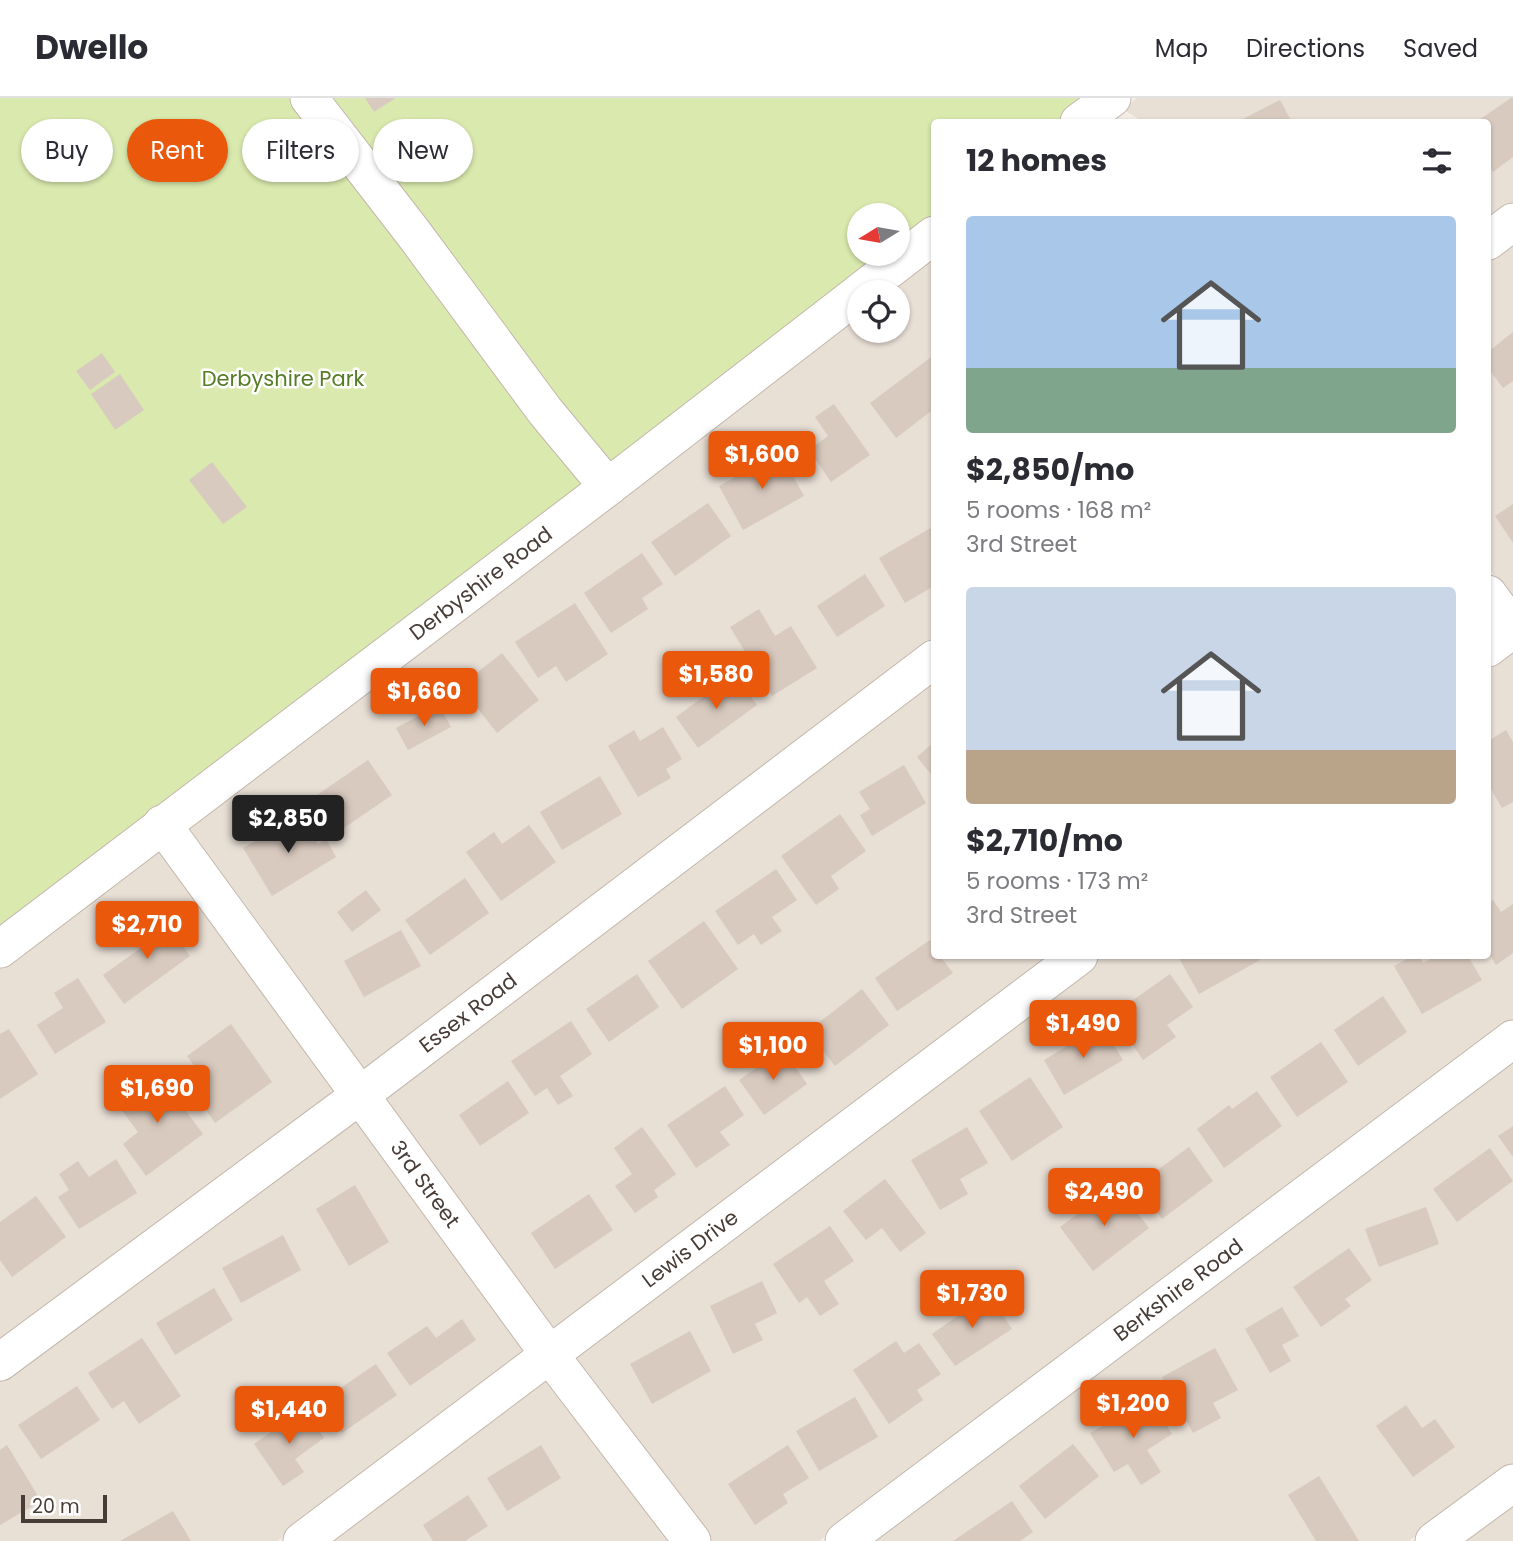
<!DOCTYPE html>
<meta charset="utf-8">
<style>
:root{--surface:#fff;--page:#f2f2f3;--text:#2b2b33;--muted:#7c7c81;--line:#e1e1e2;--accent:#ea580c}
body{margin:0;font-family:Poppins,sans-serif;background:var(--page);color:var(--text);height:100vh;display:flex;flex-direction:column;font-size:26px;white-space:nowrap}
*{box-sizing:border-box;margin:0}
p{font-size:23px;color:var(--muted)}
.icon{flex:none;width:38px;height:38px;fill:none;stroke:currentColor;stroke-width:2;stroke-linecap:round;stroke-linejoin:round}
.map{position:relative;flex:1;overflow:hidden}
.panel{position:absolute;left:931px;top:21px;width:560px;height:840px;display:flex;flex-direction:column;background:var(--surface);border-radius:7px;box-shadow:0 2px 5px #0004}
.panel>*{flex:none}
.banner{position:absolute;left:21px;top:21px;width:665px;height:63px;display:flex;gap:14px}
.needle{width:46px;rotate:259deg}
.tools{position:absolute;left:847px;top:105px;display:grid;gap:14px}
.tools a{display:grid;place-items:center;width:63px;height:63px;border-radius:50%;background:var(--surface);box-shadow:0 2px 5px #0004;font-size:35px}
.scale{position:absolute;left:21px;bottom:18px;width:86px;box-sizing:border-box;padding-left:7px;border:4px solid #483d36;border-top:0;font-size:19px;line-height:24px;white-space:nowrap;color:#483d36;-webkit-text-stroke:5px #fff;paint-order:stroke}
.price{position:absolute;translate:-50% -60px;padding:0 16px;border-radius:7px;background:var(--accent);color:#fff;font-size:23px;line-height:46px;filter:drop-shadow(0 2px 4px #0008)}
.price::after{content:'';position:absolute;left:50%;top:42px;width:21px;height:16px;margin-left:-10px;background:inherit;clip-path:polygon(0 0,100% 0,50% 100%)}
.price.current{background:#222;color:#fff}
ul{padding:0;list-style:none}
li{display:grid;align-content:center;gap:14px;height:371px;padding:0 35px}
li span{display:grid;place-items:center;height:217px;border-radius:7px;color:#555}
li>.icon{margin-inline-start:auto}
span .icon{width:126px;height:126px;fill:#fffc;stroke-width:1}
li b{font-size:30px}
h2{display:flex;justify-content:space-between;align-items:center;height:84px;padding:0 35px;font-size:30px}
.chip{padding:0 24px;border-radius:32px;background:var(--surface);box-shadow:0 2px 5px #0004;font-size:24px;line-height:63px}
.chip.current{background:var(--accent);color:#fff}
header{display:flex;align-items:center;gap:42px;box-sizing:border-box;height:98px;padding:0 35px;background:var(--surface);border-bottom:2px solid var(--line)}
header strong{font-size:33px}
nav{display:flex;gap:38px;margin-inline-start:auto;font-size:24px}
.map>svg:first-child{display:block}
.residential{fill:#e8dfd5}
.green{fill:#daeaae;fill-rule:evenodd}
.building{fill:#d9cabf}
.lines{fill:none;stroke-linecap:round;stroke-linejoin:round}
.minor-casing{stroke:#c3b7ac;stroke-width:39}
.minor{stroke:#fff;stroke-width:37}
.labels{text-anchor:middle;stroke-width:5;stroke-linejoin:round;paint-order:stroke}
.park-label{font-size:21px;fill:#567c26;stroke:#fff}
.street-label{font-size:21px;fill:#483d36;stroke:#fff}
</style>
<header>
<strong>Dwello</strong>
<nav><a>Map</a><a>Directions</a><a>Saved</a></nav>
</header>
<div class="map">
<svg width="1513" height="1443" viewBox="0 0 1513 1443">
<rect width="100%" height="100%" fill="#f4eee7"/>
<g class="residential">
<polygon points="1137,0 1513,0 1513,106 1488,125 1488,24 1144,24 1122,11"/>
<polygon points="1513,143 1513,503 1488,469 1488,162"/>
<polygon points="934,155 934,542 363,976 184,729 859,214 859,233 898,233 898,194 884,194"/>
<polygon points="1509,552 1513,557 1513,923 819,1443 712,1443 571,1258 1103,858 1488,858 1488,568"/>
<polygon points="934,580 934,858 1054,858 553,1234 380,1000"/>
<polygon points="158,748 337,995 0,1245 0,870"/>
<polygon points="1513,960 1513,1366 1409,1443 868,1443"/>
<polygon points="354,1019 527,1254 277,1443 0,1443 0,1282"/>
<polygon points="545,1277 671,1443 327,1443"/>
<polygon points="1513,1403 1513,1443 1459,1443"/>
</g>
<path class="green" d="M0 0H1084L1079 24H934V137L0 851ZM859 117H898V156H859Z"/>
<g class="building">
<polygon points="365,0 396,0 374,14"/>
<polygon points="1511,0 1513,0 1513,59 1493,74 1488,66 1488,24 1476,24"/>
<polygon points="1280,2 1292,24 1237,24"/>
<polygon points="1513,234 1513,283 1503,290 1488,270 1488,254"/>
<polygon points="102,255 115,274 90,292 76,273"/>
<polygon points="934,257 934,311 896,340 870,305"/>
<polygon points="120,276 144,312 115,332 91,296"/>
<polygon points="834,306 870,357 831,384 809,352 828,338 815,319"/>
<polygon points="780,354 804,398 743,432 719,388"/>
<polygon points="212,364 247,409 223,426 189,382"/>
<polygon points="708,405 731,438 675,478 651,444"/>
<polygon points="1513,406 1513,445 1495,418"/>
<polygon points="934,428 934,467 931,469 934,474 934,488 905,505 879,460"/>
<polygon points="642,455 663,486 642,500 648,511 611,535 584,495"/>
<polygon points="865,476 885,508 837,539 817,508"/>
<polygon points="575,505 608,556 566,584 556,568 538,580 515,544"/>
<polygon points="759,511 775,538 791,528 817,570 772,598 730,529"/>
<polygon points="502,555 539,602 497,635 460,588"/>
<polygon points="734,576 757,607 698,650 676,619"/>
<polygon points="439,607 451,629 408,652 396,630"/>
<polygon points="663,629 682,661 666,671 671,680 638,699 608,648 634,632 640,643"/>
<polygon points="1506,632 1513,644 1513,704 1502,710 1489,688 1488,689 1488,643"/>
<polygon points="934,644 934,680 917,659"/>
<polygon points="368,662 392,697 341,732 317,697"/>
<polygon points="904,667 926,705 872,738 860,717 870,711 859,694"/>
<polygon points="600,678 622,716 562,752 540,714"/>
<polygon points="300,716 318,746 326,741 336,759 272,798 243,750"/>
<polygon points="840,716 866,753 831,778 839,791 816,807 781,758"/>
<polygon points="529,727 556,764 501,803 466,754 494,734 502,746"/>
<polygon points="776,771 797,802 772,819 782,833 761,847 754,836 738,847 715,813"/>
<polygon points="465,780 489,815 430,857 405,822"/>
<polygon points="366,792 381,812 352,834 337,814"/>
<polygon points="1493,802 1501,814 1513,806 1513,855 1496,867 1488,854 1488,806"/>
<polygon points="161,817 190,858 124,906 103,877 145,847 136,835"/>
<polygon points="704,823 738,871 682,911 648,863"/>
<polygon points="401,832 421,868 364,899 344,863"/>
<polygon points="930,842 934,849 934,858 940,858 953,875 897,913 875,880"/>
<polygon points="1183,858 1257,858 1260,862 1199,896 1179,860"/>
<polygon points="1412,858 1419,858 1423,865 1436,858 1468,858 1482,882 1422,916 1394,868"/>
<polygon points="637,876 659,909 609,944 586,911"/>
<polygon points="1170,876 1193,909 1167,927 1176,939 1143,962 1112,917"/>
<polygon points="78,880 106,924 55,956 37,927 63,910 54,895"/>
<polygon points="862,891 889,927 835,968 808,933"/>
<polygon points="1383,898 1407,934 1358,968 1334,932"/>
<polygon points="571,923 592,956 560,978 573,998 558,1007 547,990 535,998 511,963"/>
<polygon points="231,926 272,984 215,1025 191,990 204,981 187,958"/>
<polygon points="1102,927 1123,962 1064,997 1044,962"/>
<polygon points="9,931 38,976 0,1001 0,936"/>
<polygon points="1321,944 1348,984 1297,1019 1270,979"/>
<polygon points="783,951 807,986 764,1017 739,982"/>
<polygon points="158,975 203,1036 146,1078 123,1046 138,1034 117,1006"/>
<polygon points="1030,979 1063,1029 1012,1063 979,1013"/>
<polygon points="508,983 529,1015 480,1048 459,1017"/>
<polygon points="725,988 744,1017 720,1034 730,1047 696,1070 667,1027"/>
<polygon points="1257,993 1282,1028 1224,1070 1197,1031 1229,1007 1232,1011"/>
<polygon points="1513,1028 1513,1059 1498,1038"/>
<polygon points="642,1029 676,1076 654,1092 658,1099 635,1115 615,1088 632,1076 614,1050"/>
<polygon points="967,1029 988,1065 960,1081 968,1096 940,1112 911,1062"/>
<polygon points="1189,1049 1213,1083 1162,1121 1137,1087"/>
<polygon points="1490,1050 1513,1083 1457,1124 1433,1091"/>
<polygon points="116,1061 137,1095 79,1131 58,1099 69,1092 59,1076 78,1063 89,1079"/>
<polygon points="885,1081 926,1135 900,1154 882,1130 866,1142 843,1113"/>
<polygon points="355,1087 389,1144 349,1168 316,1111"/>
<polygon points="1116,1087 1149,1130 1093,1173 1060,1129"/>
<polygon points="589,1096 613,1132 555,1171 531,1135"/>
<polygon points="36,1098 66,1139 12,1179 0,1162 0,1124"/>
<polygon points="1426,1109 1439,1146 1379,1169 1365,1131"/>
<polygon points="830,1128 854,1163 824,1183 839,1206 820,1218 807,1199 799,1205 773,1166"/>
<polygon points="283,1137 301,1172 241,1205 222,1170"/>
<polygon points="1349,1150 1372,1182 1345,1201 1351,1208 1321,1229 1293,1189"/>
<polygon points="762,1183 777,1215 755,1226 763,1242 733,1256 710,1208"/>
<polygon points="214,1190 233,1222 175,1257 156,1225"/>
<polygon points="989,1196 1012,1231 955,1268 932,1236"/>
<polygon points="1282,1209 1299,1238 1282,1247 1291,1263 1270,1275 1245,1231"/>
<polygon points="462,1221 476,1242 410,1288 387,1255 427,1228 436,1240"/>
<polygon points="690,1233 711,1273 652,1306 630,1266"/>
<polygon points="142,1240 181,1298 139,1326 124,1303 112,1311 88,1275"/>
<polygon points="896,1243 904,1255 919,1245 941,1276 917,1292 923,1302 889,1326 853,1272"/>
<polygon points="1215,1250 1238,1292 1213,1305 1221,1320 1193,1335 1162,1279"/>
<polygon points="376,1266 397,1297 342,1335 320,1304"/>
<polygon points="77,1288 100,1322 41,1361 18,1327"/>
<polygon points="855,1299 878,1339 819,1373 796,1333"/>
<polygon points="1151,1301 1172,1336 1147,1352 1161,1374 1141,1387 1128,1366 1114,1374 1090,1335"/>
<polygon points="1406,1307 1422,1330 1435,1321 1455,1349 1413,1379 1376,1328"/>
<polygon points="304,1311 324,1340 295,1361 304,1374 283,1388 254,1346"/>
<polygon points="1073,1346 1099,1378 1045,1421 1019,1388"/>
<polygon points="7,1347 41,1403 0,1427 0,1352"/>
<polygon points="541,1347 561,1380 507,1413 487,1380"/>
<polygon points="788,1347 809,1380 783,1396 788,1405 755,1427 728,1386"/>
<polygon points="1319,1378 1359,1443 1316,1443 1288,1397"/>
<polygon points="468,1397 488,1428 465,1443 433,1443 423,1427"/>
<polygon points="1012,1403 1033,1434 1020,1443 953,1443"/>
<polygon points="173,1413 191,1443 120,1443"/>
</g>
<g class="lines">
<defs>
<g id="minor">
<polyline points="309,0 414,136 545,313 608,389"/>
<polyline points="1079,24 1112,0"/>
<polyline points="1488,143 1513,124"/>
<polyline points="860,194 934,137"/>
<polyline points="1488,496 1513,530"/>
<polyline points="1488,550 1513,531"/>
<path id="s1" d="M162 726 549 1256 692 1443"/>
<path id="s2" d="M0 851 608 389 859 195"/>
<path id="s3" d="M0 1264 359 998 934 561"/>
<path id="s4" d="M302 1443 1079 858"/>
<path id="s5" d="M844 1443 1513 941"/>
<polyline points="1434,1443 1513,1385"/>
</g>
</defs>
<use href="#minor" class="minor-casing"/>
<use href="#minor" class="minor"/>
</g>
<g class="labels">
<g class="park-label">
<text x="283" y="288">Derbyshire Park</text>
</g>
<g class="street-label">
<text dy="7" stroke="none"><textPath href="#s2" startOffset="604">Derbyshire Road</textPath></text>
<text dy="7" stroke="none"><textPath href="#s3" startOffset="584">Essex Road</textPath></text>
<text dy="7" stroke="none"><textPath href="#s1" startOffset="446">3rd Street</textPath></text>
<text dy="7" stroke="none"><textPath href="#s4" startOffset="486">Lewis Drive</textPath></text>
<text dy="7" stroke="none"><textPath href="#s5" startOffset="418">Berkshire Road</textPath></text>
</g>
</g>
</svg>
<div class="tools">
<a><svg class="needle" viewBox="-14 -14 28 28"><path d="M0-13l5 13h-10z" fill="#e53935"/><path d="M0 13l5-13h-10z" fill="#7c7c81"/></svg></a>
<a><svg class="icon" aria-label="locate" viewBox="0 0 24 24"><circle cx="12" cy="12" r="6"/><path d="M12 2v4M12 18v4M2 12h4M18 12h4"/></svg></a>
</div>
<div class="scale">20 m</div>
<b class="price" style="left:762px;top:393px">$1,600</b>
<b class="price" style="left:716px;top:613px">$1,580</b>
<b class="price" style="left:424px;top:630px">$1,660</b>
<b class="price current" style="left:288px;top:757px">$2,850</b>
<b class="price" style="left:147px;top:863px">$2,710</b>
<b class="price" style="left:1083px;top:962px">$1,490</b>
<b class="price" style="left:773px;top:984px">$1,100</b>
<b class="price" style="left:157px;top:1027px">$1,690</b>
<b class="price" style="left:1104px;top:1130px">$2,490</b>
<b class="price" style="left:972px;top:1232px">$1,730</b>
<b class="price" style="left:1133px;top:1342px">$1,200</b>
<b class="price" style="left:289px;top:1348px">$1,440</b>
<div class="banner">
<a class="chip">Buy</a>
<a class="chip current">Rent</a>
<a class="chip">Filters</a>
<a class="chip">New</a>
</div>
<section class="panel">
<h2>12 homes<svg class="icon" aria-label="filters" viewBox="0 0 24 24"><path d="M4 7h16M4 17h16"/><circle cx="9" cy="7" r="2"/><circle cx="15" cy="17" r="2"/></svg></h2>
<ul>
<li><span style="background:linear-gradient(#a9c7e8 70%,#7fa58c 0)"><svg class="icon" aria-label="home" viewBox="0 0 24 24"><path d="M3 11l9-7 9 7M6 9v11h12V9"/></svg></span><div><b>$2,850/mo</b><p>5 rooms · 168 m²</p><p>3rd Street</p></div></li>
<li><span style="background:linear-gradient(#c9d6e8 75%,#b9a48a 0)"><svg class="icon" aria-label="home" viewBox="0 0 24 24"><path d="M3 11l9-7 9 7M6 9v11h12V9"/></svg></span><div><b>$2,710/mo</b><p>5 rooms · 173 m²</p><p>3rd Street</p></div></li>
</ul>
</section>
</div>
